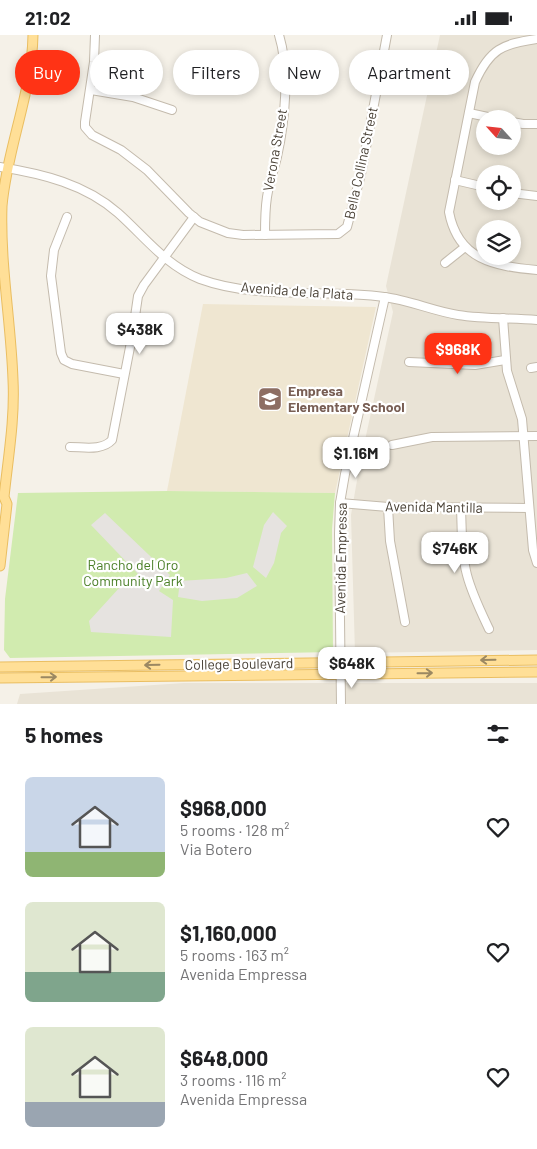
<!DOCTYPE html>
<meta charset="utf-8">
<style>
:root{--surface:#fff;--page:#f2f2f2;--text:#202124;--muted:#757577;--accent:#ff3315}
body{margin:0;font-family:Barlow,sans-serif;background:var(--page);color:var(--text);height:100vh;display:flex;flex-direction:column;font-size:19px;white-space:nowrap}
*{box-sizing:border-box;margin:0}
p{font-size:16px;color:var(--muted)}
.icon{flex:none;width:28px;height:28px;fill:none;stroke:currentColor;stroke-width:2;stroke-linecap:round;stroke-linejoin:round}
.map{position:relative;height:669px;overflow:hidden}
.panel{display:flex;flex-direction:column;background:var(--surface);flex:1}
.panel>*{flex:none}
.hud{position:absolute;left:15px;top:15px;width:508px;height:45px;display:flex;gap:10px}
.needle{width:32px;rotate:297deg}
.fabs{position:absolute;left:476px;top:75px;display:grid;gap:10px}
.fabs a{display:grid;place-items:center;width:45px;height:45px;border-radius:50%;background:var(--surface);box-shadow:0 2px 8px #0003;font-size:25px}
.price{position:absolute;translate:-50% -42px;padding:0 11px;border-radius:10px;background:#fff;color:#222;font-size:16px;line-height:32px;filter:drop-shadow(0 1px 2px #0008)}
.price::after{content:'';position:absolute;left:50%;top:30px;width:15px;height:11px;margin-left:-8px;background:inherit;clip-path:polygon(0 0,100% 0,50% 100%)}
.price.current{background:var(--accent);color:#fff}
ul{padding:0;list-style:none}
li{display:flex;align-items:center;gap:15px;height:125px;padding:0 25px}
li span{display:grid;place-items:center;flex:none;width:140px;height:100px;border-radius:8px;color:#555}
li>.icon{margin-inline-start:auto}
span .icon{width:60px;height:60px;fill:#fffc;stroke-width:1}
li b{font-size:21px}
h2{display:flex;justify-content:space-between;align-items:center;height:60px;padding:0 25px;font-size:21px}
.chip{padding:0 18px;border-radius:22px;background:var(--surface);box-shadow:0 2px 8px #0003;font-size:18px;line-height:45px}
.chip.current{background:var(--accent);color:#fff}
.status{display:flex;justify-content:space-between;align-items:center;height:35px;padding:0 25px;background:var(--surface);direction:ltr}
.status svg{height:14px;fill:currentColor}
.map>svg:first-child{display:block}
.residential{fill:#e9e3d6;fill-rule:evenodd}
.education{fill:#efe6d1}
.green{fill:#d1ebaf}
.parking{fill:#e6e3e0}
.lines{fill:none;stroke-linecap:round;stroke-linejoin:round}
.minor-casing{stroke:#c4bbad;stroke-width:10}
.major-casing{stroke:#eabe61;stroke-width:11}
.minor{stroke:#fff;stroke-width:8}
.major{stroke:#ffdf97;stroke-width:9}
.oneway{stroke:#9b8862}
.labels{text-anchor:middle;stroke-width:4.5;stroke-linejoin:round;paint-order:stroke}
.street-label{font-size:14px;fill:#494136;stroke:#fff}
.education-label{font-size:14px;font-weight:bold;fill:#785e54;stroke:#fff;text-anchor:start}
.park-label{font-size:14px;fill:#497e26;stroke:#fff}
</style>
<div class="status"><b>21:02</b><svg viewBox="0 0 49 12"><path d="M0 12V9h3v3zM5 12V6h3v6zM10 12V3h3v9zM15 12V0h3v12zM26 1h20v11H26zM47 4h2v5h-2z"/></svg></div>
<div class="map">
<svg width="537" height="669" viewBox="0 0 537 669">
<rect width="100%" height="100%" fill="#f5f1e8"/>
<g class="residential">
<path d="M440 0H537V615L355 618 351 480 360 428 393 277 386 251ZM485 84H512V111H485ZM485 139H512V166H485ZM485 194H512V221H485Z"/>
<polygon points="184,648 537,648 537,669 17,669 20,659"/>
</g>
<polygon class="education" points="203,269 376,272 335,458 167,456"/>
<polygon class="green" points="167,456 335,458 332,494 333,617 10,623 4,615 5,564 18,458"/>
<g class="parking">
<polygon points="273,477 287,491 281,498 274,528 266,543 253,532 264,490"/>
<polygon points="105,478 170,540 159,556 173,565 171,602 91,597 89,586 120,552 138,539 91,490"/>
<polygon points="247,538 257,551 237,563 202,566 178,562 180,546 226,543"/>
</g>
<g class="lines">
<defs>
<g id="minor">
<polyline points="95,0 94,27 85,87 85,92 92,100 121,115 147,135 189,178 200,187 228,198 243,200 338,199 347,192 361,139 387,0"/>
<path d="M537 4C502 9 490 14 475 47L449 177C458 225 494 231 537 235"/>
<polyline points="91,55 133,62 172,75"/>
<polyline points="469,78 497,84"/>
<polyline points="512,87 523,89 537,89"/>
<path d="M0 132C43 139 85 149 118 178 145 202 165 230 200 244 257 265 325 254 384 262 409 265 433 276 458 280 483 284 511 283 537 285"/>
<polyline points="455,145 485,152"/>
<polyline points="512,158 537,161"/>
<polyline points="67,182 54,215 51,241 61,318 64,325 72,329 124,339"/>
<path d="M265 200C265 188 265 175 267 162 269 148 274 135 277 122 285 86 290 36 279 0"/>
<polyline points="445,228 465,212"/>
<polyline points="503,283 507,336 522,384 533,515 537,528"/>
<polyline points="409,327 475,330 505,325"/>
<polyline points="531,333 537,332"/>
<polyline points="392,410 432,402 537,401"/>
<path d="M70 412C84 412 102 416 112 405L132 302 138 261 144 250 194 182"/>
<polyline points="340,468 388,472 529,473"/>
<polyline points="388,472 390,506 405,587"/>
<path d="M461 473C462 495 461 518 467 540 472 559 481 577 489 594"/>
<polyline points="341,669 339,499 340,468 345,439 385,262"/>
</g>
<g id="major">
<path d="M0 531 7 469 4 462C8 423 15 384 13 345 11 287 0 230 2 171 7 113 32 58 33 0"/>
<polyline points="0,632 537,625"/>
<polyline points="0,643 537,637"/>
</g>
</defs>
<use href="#minor" class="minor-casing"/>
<use href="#major" class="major-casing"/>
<use href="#minor" class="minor"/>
<use href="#major" class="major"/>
</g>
<defs><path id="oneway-shaft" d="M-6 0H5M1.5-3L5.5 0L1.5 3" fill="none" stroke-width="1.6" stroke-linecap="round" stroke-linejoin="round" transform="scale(1.25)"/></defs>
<g class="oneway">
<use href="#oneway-shaft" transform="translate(488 625) rotate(179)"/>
<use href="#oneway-shaft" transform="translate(152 630) rotate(179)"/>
<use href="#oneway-shaft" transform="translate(425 638) rotate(-1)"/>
<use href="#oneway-shaft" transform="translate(49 642) rotate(-1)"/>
</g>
<defs>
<symbol id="school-square" viewBox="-11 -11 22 22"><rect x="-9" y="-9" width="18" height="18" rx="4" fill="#8d6e63" stroke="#fff"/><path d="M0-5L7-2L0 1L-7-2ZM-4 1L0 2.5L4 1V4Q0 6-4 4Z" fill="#fff"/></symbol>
</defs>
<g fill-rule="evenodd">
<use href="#school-square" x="256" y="350" width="28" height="28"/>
</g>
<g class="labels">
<g class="street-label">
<text transform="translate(275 115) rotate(-80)" y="5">Verona Street</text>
<text transform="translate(361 128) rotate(-78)" y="5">Bella Collina Street</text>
<text transform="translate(297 256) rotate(4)" y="5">Avenida de la Plata</text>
<text transform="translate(434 472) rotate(1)" y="5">Avenida Mantilla</text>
<text transform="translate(341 523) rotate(-89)" y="5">Avenida Empressa</text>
<text transform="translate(239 629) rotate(-1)" y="5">College Boulevard</text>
</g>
<g class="education-label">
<text x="288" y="361">Empresa<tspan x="288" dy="16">Elementary School</tspan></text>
</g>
<g class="park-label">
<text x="133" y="535">Rancho del Oro<tspan x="133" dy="16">Community Park</tspan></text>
</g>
</g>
</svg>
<div class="fabs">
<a><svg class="needle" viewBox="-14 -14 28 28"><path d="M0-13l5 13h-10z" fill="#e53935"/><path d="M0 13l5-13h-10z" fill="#757577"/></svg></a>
<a><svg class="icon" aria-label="locate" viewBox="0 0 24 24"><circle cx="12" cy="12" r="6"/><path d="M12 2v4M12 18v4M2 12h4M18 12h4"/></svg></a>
<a><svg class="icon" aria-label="layers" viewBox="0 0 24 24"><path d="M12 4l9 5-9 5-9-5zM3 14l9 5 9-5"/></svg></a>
</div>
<b class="price" style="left:140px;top:320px">$438K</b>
<b class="price current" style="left:458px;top:340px">$968K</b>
<b class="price" style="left:356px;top:444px">$1.16M</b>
<b class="price" style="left:455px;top:539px">$746K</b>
<b class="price" style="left:352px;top:654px">$648K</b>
<div class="hud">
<a class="chip current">Buy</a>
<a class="chip">Rent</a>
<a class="chip">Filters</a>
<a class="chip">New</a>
<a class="chip">Apartment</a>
</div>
</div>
<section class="panel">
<h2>5 homes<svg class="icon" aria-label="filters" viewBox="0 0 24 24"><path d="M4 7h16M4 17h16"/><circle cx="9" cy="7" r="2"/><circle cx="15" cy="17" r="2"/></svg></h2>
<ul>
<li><span style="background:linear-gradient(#c9d6e8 75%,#8fb573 0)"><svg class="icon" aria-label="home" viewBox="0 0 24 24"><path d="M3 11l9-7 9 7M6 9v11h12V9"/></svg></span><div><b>$968,000</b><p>5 rooms · 128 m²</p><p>Via Botero</p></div><svg class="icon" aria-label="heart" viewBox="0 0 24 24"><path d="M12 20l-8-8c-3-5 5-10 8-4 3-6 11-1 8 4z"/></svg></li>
<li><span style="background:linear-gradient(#dfe7d0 70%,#7fa58c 0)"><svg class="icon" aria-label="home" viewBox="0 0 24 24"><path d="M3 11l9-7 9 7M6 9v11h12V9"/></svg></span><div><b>$1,160,000</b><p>5 rooms · 163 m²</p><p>Avenida Empressa</p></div><svg class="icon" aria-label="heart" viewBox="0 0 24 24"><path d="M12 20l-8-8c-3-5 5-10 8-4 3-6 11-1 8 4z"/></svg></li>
<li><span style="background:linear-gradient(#dfe7d0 75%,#9aa5b1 0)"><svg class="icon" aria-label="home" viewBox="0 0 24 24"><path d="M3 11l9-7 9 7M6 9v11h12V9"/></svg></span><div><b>$648,000</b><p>3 rooms · 116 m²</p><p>Avenida Empressa</p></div><svg class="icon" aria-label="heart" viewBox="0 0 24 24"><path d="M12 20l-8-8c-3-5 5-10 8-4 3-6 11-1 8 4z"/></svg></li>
</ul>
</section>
